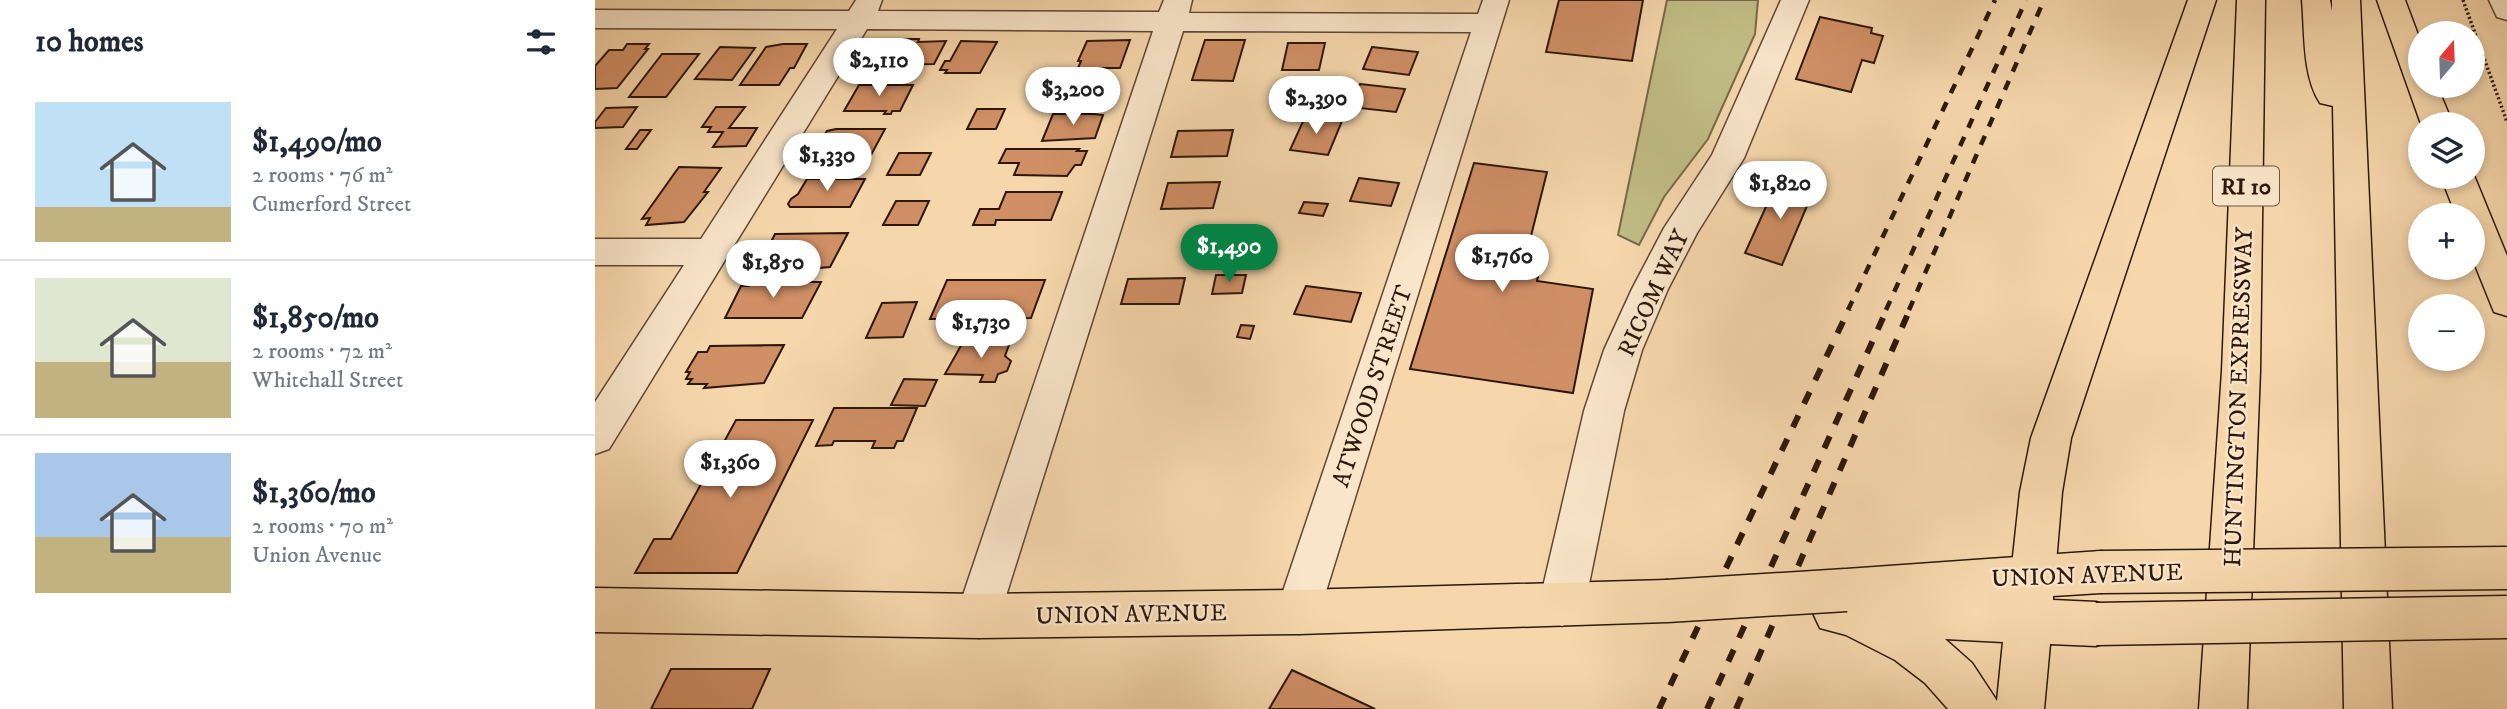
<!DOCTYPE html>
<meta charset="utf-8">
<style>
:root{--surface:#fff;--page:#f6f6f7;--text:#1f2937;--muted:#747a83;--line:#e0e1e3;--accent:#0b8043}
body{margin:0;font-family:"IM FELL DW Pica",serif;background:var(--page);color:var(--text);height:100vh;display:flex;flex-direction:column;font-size:26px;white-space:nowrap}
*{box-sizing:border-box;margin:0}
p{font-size:23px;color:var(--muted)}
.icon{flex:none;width:38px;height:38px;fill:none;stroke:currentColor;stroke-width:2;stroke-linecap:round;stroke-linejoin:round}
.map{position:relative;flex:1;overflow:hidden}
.panel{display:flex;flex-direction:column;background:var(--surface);width:595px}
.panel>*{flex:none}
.needle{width:46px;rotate:19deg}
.buttons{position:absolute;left:1813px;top:21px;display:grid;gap:14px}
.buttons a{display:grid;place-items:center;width:77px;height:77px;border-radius:50%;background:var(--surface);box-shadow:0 4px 10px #0003;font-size:35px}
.price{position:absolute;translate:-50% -60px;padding:0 16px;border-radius:24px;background:#fff;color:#222;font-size:23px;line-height:46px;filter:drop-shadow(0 2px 4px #0008)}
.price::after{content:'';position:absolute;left:50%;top:42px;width:21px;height:16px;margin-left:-10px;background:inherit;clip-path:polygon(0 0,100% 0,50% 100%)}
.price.on{background:var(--accent);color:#fff}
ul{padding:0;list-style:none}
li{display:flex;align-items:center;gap:21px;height:175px;padding:0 35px}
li+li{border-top:2px solid var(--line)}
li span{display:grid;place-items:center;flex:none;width:196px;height:140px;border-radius:0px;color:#555}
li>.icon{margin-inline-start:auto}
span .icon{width:84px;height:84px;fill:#fffc;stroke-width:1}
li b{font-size:30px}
h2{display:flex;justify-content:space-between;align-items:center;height:84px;padding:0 35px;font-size:30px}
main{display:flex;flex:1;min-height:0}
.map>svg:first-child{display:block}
.green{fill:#c1bd86;stroke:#776a49;stroke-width:2}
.building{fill:#d08f65;stroke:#2d170c;stroke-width:2}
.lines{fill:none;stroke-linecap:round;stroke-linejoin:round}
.minor-casing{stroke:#5f4734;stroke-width:3}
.major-casing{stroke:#2d170c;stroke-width:3}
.highway-casing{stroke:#2d170c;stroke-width:3}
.path{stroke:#2d170c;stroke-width:3.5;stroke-dasharray:2 2.5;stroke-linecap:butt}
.minor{fill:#f9e5c9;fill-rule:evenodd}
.major{fill:#f6d7ac;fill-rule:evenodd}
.highway{fill:#f6d7ac;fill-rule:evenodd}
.rail-far1{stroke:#2d170c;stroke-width:4.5;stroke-dasharray:10 10;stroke-linecap:butt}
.rail{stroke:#2d170c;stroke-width:6;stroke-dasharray:13 13;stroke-linecap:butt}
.major-bridge-casing{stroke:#2d170c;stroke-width:45;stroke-linecap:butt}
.major-bridge{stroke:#f6d7ac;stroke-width:42}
.labels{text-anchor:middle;stroke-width:5;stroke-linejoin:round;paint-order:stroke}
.shield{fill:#f9e5c9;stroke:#6a5545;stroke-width:2}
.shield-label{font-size:23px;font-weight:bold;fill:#2d170c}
.street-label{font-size:24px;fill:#2d170c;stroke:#f9e5c9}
</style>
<main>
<section class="panel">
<h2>10 homes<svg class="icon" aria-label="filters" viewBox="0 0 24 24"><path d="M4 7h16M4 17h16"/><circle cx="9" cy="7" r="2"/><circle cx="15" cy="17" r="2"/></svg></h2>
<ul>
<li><span style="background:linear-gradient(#bfe0f5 75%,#c2b280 0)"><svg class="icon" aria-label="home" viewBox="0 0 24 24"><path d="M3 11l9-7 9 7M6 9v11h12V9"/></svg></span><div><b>$1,490/mo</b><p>2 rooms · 76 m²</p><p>Cumerford Street</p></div></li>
<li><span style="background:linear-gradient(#dfe7d0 60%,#c2b280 0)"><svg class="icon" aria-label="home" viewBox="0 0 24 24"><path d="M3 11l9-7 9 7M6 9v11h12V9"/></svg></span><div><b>$1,850/mo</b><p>2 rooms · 72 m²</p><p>Whitehall Street</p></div></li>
<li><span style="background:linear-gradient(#a9c7e8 60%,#c2b280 0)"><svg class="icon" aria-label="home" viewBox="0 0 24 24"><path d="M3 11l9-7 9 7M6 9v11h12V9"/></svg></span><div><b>$1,360/mo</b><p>2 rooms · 70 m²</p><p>Union Avenue</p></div></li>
</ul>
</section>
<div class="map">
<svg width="1912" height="709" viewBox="0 0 1912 709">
<rect width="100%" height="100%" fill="#f6d7ac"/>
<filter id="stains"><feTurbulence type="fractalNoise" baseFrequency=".00286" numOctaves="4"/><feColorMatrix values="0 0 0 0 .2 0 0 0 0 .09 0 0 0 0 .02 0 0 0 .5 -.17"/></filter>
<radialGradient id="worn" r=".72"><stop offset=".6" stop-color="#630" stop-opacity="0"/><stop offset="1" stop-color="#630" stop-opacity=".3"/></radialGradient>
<polygon class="green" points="1072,0 1163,0 1160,34 1113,139 1069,197 1044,245 1023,235"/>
<g class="building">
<polygon points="964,0 1048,0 1037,61 951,52"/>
<polygon points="1225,17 1277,28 1276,33 1288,36 1279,63 1267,60 1256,92 1201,79"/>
<polygon points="304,39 324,39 323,42 351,41 339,64 273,65 283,42"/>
<polygon points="535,40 525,68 483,68 486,61 483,61 492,41"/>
<polygon points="610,40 650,40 638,81 597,80"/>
<polygon points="366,41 402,42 385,73 350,73 352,70 345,70 350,61 355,61"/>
<polygon points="693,43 730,43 724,70 687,70"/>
<polygon points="32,44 54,44 50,49 53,49 22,88 0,89 0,66 14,50 28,50"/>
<polygon points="188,44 212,44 199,68 195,68 184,85 145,85 171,47"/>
<polygon points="125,47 160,48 137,80 100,79"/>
<polygon points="777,47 823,52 814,75 768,69"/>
<polygon points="67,54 104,54 71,97 34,97"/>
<polygon points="450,80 502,80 499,88 504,88 494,104 440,104"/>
<polygon points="765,84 810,89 801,112 755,107"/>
<polygon points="264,85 318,85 305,111 297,111 296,114 289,114 291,111 249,111"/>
<polygon points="716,98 734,100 728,114 711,112"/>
<polygon points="42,107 28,127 0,128 0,122 11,108"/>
<polygon points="121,107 150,107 134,128 162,128 151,146 118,147 128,132 113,132 116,127 107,127"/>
<polygon points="382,109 410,109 401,129 372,129"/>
<polygon points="458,114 499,114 508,115 500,138 447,141"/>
<polygon points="710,117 747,121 733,155 695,150"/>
<polygon points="241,129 290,129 276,155 218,154 232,131"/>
<polygon points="45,130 56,130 42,149 31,149"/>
<polygon points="638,130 632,156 576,157 583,131"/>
<polygon points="411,149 484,149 482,151 492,151 486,165 480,165 472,176 419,175 424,163 404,163"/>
<polygon points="304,153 336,153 325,175 292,175"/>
<polygon points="879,163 952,172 931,256 947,258 942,281 998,289 978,393 815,369"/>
<polygon points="84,167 126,168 109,192 113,192 89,222 51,225 55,218 47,219"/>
<polygon points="1185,176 1220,187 1187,265 1150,253"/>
<polygon points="764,178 804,183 796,206 755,201"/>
<polygon points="212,179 270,179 255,207 195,207 193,204 196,199 203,194"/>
<polygon points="625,182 618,208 566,209 573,183"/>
<polygon points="411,192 467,192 456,220 401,220 400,225 378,225 385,209 404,209"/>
<polygon points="301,201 334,201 323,225 288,225"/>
<polygon points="709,202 733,204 728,216 704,213"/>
<polygon points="253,233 235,267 177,272 179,268 156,268 167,248 173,248 180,234"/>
<polygon points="621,275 651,275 647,293 617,294"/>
<polygon points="590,278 584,304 526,304 533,279"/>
<polygon points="352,280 450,280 436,318 335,319"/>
<polygon points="156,282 226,282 207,318 130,318 146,286 154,286"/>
<polygon points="711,286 766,293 756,322 699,314"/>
<polygon points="322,302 308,337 271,338 287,303"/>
<polygon points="646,325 659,326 655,339 642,337"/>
<polygon points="368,342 415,342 410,356 416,361 412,371 403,374 400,382 385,382 388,375 350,374"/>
<polygon points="189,345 169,383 109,388 112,384 93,384 97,379 91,379 95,372 91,372 103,352 112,352 115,346"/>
<polygon points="309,379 342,380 330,406 296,405"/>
<polygon points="239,408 322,408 308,441 302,441 299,448 277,448 280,441 239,441 237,445 221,446"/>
<polygon points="141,420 218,420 142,573 40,573 59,539 76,539"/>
<polygon points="76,669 175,669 157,709 56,709"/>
<polygon points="697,670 780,709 674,709"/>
</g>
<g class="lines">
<defs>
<g id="minor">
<polygon points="261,0 287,0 283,11 564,12 569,0 597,0 594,13 883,14 888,0 914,0 720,627 704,634 688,627 681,612 876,32 588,31 400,631 384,638 368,631 361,616 558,31 272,29 14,449 0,454 0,402 89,265 0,265 0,239 106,239 242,29 0,28 0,10 254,11"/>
<polygon points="1186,0 1214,0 1149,158 1102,233 1073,289 1047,350 1029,411 990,604 983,619 967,626 951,619 944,604 989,411 1009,350 1037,289 1069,228 1117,155"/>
<polygon points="1894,0 1912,0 1912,20 1902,17"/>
</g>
<g id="major">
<path d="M1506 551 1522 557 1528 572 1522 587 1506 593 1458 596V600L1501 602 1517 608 1524 624 1517 640 1501 646 1455 644 1449 709H1353L1330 683 1300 660 1251 635 1225 628 1218 613 1225 598 1231 595 1229 590 1235 575 1251 569ZM1350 639 1408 642 1402 701 1377 663Z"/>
<polygon points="1072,580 1088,586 1095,601 1088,616 1072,622 704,634 384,638 0,632 0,588 384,594 704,590"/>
</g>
<g id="highway">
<polygon points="1593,0 1621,0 1476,438 1467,492 1460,575 1454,590 1438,596 1422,590 1416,575 1425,492 1436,438"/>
<polygon points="1642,0 1670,0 1665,371 1652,709 1604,709 1627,371"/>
<path d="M1707 0H1735L1737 11V0H1765L1797 709H1749L1738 106 1725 103C1707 75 1710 33 1707 0Z"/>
<polygon points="1782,0 1810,0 1825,40 1825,86 1842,86 1858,124 1826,124"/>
<polygon points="1878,173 1912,256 1912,316 1899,312 1878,260 1878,215 1861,215 1846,177 1878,177"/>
</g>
</defs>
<use href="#minor" class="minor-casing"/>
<use href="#major" class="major-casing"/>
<use href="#highway" class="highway-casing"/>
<polyline class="path" points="1868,0 1912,122"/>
<use href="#minor" class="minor"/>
<use href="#major" class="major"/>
<use href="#highway" class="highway"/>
<g class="rail-far1">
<polyline points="1253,310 1400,0"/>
<polyline points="1291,310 1431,0"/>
<polyline points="1314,310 1449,0"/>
</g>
<g class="rail">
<polyline points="1064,709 1254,309"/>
<polyline points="1112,709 1292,309"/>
<polyline points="1141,709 1315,309"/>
</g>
<defs>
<g id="major-bridge">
<polyline points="1506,572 1912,568"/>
<polyline points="1072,601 1251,590"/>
<polyline points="1501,624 1912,617"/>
</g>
</defs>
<use href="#major-bridge" class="major-bridge-casing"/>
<use href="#major-bridge" class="major-bridge"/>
</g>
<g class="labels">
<rect class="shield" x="1618" y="166.5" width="66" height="39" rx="5"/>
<g class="shield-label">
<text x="1651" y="194">RI 10</text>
</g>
<g class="street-label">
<text transform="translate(1058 293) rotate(-65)" y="8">RICOM WAY</text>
<text transform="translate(777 386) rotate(-72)" y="8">ATWOOD STREET</text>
<text transform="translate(1643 397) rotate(-88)" y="8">HUNTINGTON EXPRESSWAY</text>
<text transform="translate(1492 575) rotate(-2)" y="8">UNION AVENUE</text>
<text transform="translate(536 614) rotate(-1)" y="8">UNION AVENUE</text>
</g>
</g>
<rect width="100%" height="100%" filter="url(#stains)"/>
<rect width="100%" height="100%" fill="url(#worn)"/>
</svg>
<div class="buttons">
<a><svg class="needle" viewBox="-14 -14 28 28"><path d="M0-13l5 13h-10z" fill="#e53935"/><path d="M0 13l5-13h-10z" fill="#747a83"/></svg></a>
<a><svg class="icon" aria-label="layers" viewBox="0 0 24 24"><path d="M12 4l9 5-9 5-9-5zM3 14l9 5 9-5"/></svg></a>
<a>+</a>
<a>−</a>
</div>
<b class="price" style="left:284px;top:98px">$2,110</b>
<b class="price" style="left:478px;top:127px">$3,200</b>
<b class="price" style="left:721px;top:136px">$2,390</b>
<b class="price" style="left:232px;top:193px">$1,330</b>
<b class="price" style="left:1185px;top:221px">$1,820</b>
<b class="price on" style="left:634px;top:284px">$1,490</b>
<b class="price" style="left:907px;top:294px">$1,760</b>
<b class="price" style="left:178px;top:300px">$1,850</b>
<b class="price" style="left:386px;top:360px">$1,730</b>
<b class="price" style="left:135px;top:500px">$1,360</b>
</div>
</main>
